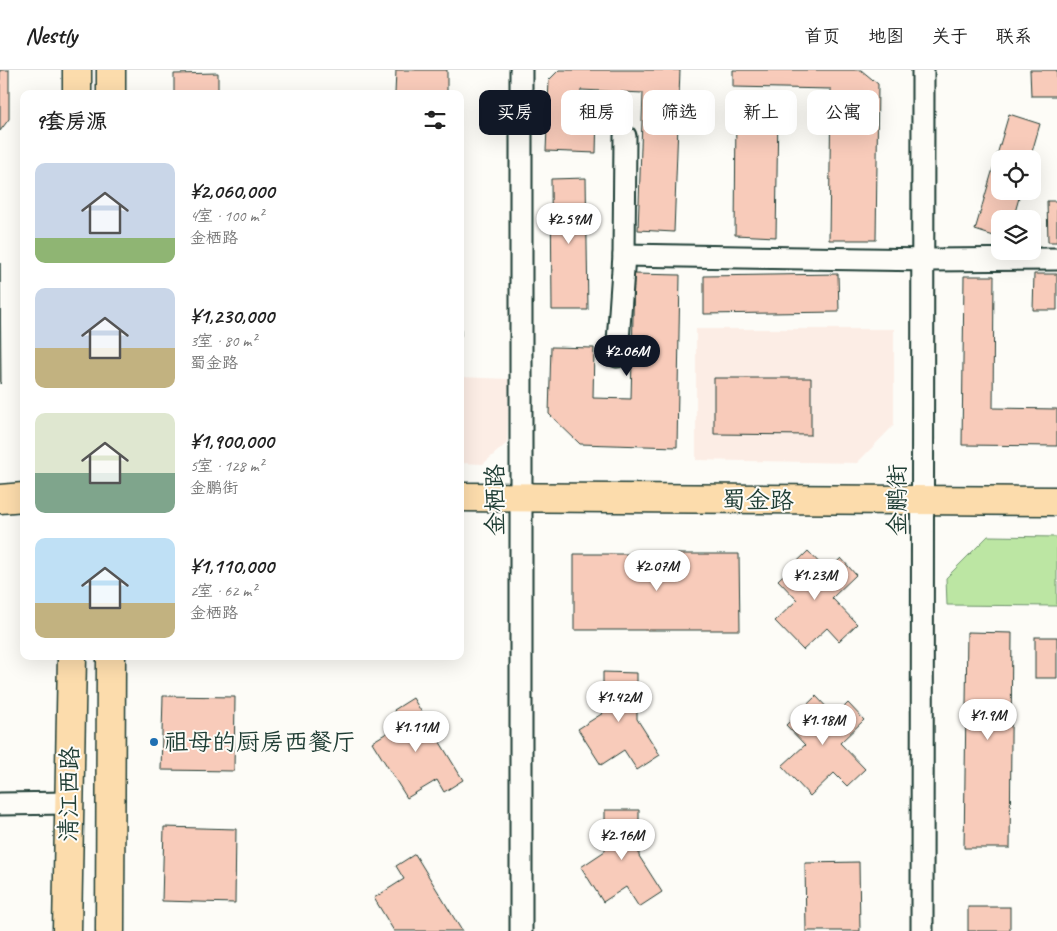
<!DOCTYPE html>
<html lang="zh">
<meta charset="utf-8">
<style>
:root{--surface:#fff;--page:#f2f2f2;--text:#222;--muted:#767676;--line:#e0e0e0;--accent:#111827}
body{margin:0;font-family:Caveat,"LXGW WenKai TC",sans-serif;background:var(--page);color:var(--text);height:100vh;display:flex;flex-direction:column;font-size:19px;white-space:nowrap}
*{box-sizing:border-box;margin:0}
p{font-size:16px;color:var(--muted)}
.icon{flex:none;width:28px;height:28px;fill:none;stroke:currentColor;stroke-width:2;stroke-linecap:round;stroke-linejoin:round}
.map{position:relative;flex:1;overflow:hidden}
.sheet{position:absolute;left:20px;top:20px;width:444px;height:570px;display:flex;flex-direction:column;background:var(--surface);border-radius:10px;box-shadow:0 5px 20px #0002}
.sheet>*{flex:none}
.top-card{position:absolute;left:479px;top:20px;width:475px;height:45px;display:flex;gap:10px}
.tools{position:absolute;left:991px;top:80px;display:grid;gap:10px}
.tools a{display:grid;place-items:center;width:50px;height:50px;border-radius:10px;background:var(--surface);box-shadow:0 5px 20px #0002;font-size:25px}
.price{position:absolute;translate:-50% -42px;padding:0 11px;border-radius:18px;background:#fff;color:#222;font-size:16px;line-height:32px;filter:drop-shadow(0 1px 2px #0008)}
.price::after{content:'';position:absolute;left:50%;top:30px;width:15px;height:11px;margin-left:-8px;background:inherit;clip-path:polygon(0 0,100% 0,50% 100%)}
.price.active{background:var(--accent);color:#fff}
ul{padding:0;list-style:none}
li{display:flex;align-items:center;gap:15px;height:125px;padding:0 15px}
li span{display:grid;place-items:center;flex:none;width:140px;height:100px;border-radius:10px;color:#555}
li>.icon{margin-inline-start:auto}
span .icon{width:60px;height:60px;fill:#fffc;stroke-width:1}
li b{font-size:21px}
h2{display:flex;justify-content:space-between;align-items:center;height:60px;padding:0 15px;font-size:21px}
.pill{padding:0 18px;border-radius:10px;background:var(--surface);box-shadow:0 5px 20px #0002;font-size:18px;line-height:45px}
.pill.active{background:var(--accent);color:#fff}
header{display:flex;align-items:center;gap:30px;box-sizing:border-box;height:70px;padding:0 25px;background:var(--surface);border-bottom:1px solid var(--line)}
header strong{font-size:24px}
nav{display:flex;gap:28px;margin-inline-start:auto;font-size:18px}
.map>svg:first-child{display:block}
.built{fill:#fcede5}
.green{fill:#bce6a3;stroke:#6e926c}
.building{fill:#f8cbba;stroke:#1f3d34}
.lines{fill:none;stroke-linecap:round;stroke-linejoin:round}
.minor-casing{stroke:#1f3d34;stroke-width:25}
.major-casing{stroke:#1f3d34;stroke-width:31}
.minor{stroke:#fdfcf7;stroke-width:21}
.major{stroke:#fcdcac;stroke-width:28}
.poi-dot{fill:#1f6fb2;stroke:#fdfcf7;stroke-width:2}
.labels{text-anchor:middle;stroke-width:4;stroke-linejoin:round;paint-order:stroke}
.street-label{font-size:24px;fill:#1f3d34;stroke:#fdfcf7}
.poi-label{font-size:24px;fill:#1f3d34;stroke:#fdfcf7;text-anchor:start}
</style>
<header>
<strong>Nestly</strong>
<nav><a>首页</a><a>地图</a><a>关于</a><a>联系</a></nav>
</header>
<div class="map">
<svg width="1057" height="861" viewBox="0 0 1057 861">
<rect width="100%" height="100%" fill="#fdfcf7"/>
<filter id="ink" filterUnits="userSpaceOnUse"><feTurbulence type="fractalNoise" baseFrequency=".02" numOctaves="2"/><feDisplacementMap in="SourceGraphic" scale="10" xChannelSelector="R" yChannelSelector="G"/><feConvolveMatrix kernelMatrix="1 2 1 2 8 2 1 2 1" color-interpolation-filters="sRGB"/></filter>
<g filter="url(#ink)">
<g class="built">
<polygon points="696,259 894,259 894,355 857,393 696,390"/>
<polygon points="460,307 509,309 507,373 483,394 460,393"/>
</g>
<polygon class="green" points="988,466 1057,467 1057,536 947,535 946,508"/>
<g class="building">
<polygon points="0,0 9,0 9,49 0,61"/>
<polygon points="396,0 447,0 447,24 395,24"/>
<polygon points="559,0 680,0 674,162 638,160 643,23 581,20 580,43 597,44 596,83 546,81 549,10"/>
<polygon points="733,0 861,0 878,14 876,170 829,170 831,19 733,17"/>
<polygon points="1030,0 1057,0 1057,26 1031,26"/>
<polygon points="218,3 218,24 174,24 174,4"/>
<polygon points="736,40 778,42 776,167 735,165"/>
<polygon points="1009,44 1040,54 1030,89 1000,89 1000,121 1021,121 1013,149 1000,149 1000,168 975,160"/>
<polygon points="586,108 588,240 552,240 551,109"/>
<polygon points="1047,131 1057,131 1057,172 1048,172"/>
<polygon points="0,193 1,313 0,314"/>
<polygon points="634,204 680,205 677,377 580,374 549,344 551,277 594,278 593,328 631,329"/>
<polygon points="838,204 839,242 704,244 704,206"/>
<polygon points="1034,204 1057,204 1057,240 1033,240"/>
<polygon points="964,206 994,206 993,338 1057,339 1057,376 962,375"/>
<polygon points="460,219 461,266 460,266"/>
<polygon points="714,308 811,308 811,365 714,364"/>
<polygon points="808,481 827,501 841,488 856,505 832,528 857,554 839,571 827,558 803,580 775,551 797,530 778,510"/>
<polygon points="574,484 739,484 740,560 574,560"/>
<polygon points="967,562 1012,563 1010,778 964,778"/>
<rect x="1035" y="567" width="22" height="41"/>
<polygon points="603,602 637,603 637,649 660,685 637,700 624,680 601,695 578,659 603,643"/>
<polygon points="163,626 235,627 234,701 161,700"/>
<polygon points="816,626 835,646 848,633 864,650 840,673 865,699 847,716 834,703 810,726 782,696 805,675 786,655"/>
<polygon points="413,628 463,710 444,722 437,710 407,728 372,672 403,653 394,640"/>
<polygon points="605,740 639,740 639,786 662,822 639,837 626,817 603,832 581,797 605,781"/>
<polygon points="164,757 236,759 235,833 162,831"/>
<polygon points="415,784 462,861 394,861 374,828 404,809 396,796"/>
<polygon points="859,792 860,861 806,861 805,793"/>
<rect x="968" y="837" width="42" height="24"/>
</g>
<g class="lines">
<defs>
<g id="minor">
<polyline points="624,185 929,190 1057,189"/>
<polyline points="617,286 624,185 625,66"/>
<polyline points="0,734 69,733"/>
<polyline points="521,861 521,0"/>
<polyline points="922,861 923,0"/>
</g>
<g id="major">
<polyline points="111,0 111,24"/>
<polyline points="77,24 77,0"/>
<polyline points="460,427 1057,431"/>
<polyline points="0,429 24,427"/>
<polyline points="67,861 72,586"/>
<polyline points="110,861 111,586"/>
</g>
</defs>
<use href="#minor" class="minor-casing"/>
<use href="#major" class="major-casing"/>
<use href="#minor" class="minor"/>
<use href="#major" class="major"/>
</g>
</g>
<circle class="poi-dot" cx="154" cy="672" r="5"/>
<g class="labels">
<g class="street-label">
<text transform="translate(495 430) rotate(-90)" y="8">金栖路</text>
<text transform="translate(758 430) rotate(1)" y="8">蜀金路</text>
<text transform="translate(897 430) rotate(-90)" y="8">金鹏街</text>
<text transform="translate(69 724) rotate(-89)" y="8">清江西路</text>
</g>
<g class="poi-label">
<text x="164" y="680">祖母的厨房西餐厅</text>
</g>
</g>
</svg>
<div class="tools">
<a><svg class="icon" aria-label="locate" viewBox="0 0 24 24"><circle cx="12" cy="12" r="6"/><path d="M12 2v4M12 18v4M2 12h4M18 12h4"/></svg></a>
<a><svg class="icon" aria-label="layers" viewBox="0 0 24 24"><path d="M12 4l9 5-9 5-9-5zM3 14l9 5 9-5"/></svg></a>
</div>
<b class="price" style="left:569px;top:175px">¥2.59M</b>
<b class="price active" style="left:627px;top:307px">¥2.06M</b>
<b class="price" style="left:657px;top:522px">¥2.07M</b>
<b class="price" style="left:815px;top:531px">¥1.23M</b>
<b class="price" style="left:619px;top:653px">¥1.42M</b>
<b class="price" style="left:988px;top:671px">¥1.9M</b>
<b class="price" style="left:823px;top:676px">¥1.18M</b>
<b class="price" style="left:416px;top:683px">¥1.11M</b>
<b class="price" style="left:622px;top:791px">¥2.16M</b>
<div class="top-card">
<a class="pill active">买房</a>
<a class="pill">租房</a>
<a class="pill">筛选</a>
<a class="pill">新上</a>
<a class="pill">公寓</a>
</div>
<section class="sheet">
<h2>9套房源<svg class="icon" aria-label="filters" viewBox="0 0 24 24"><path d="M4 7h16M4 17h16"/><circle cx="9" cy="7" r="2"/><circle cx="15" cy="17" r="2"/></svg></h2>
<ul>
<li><span style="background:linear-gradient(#c9d6e8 75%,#8fb573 0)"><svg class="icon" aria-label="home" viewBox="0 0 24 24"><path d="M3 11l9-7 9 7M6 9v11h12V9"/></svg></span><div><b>¥2,060,000</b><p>4室 · 100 m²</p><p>金栖路</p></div></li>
<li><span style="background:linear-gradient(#c9d6e8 60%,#c2b280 0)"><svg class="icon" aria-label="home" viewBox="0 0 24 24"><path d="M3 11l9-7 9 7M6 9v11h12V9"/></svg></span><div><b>¥1,230,000</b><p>3室 · 80 m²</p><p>蜀金路</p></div></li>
<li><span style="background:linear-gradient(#dfe7d0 60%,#7fa58c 0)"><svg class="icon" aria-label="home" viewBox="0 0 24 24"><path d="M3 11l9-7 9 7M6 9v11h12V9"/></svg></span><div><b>¥1,900,000</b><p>5室 · 128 m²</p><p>金鹏街</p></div></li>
<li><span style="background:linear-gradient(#bfe0f5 65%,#c2b280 0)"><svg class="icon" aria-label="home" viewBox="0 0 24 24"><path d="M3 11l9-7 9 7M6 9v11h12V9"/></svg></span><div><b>¥1,110,000</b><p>2室 · 62 m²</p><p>金栖路</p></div></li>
</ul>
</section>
</div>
